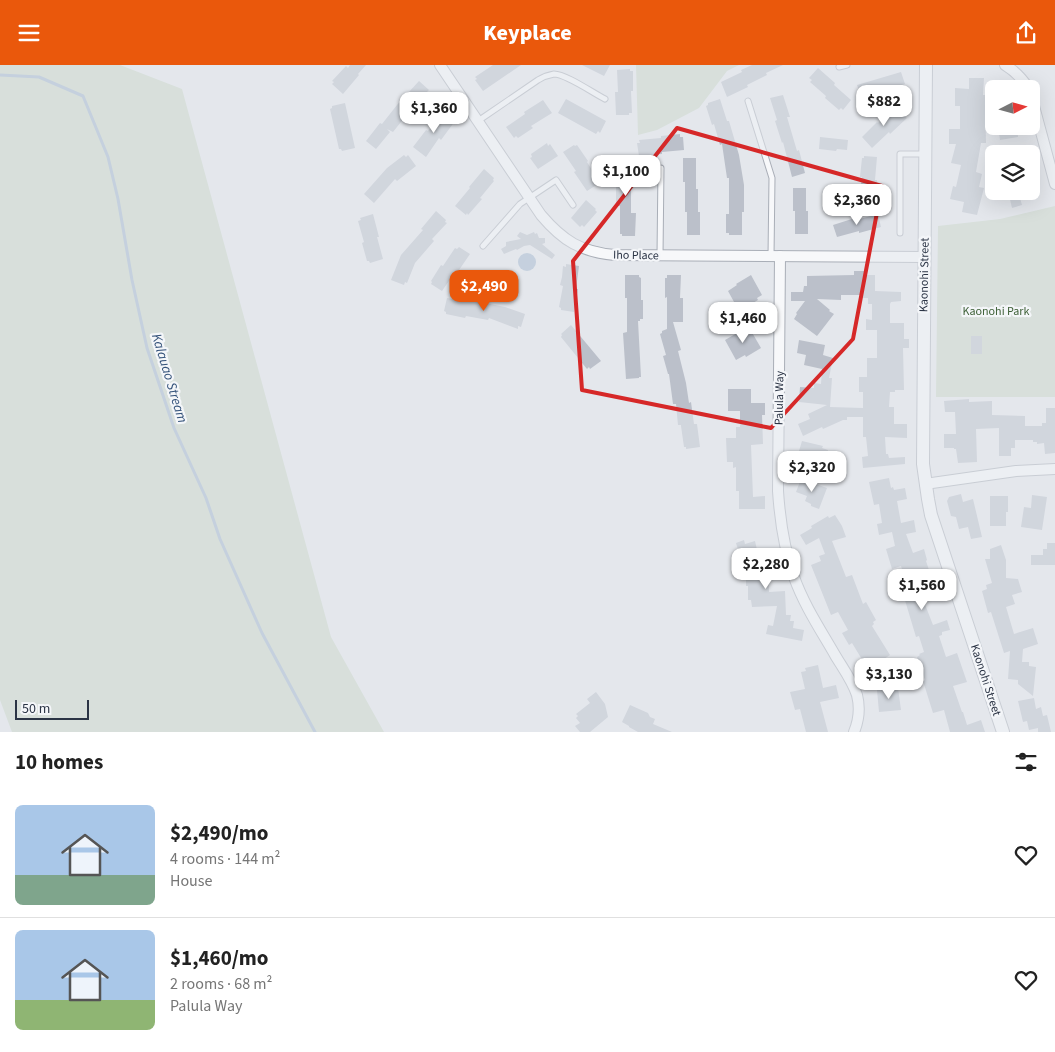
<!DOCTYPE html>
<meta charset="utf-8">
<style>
:root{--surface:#fff;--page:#f2f2f2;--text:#222;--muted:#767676;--line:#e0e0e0;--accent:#ea580c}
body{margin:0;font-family:"Source Sans 3",sans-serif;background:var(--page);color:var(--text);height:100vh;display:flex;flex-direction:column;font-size:19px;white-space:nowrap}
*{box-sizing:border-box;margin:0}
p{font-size:16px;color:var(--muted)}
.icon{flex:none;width:28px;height:28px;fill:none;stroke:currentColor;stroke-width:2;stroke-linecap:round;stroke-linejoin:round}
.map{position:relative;height:667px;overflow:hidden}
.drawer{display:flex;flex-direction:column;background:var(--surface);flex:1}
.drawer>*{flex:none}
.needle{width:32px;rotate:84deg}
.buttons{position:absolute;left:985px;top:15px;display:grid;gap:10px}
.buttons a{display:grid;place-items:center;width:55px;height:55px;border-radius:8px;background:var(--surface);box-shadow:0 5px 20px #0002;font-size:25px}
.scale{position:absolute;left:15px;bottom:12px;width:74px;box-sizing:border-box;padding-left:5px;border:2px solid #2b3445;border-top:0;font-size:14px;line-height:18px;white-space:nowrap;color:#2b3445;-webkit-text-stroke:4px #f4f6f9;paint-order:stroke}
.price{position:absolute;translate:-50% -42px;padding:0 11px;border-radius:10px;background:#fff;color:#222;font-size:16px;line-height:32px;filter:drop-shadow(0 1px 2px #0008)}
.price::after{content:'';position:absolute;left:50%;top:30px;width:15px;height:11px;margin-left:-8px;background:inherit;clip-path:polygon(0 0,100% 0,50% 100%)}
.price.on{background:var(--accent);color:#fff}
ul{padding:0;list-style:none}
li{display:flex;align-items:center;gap:15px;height:125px;padding:0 15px}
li+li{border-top:1px solid var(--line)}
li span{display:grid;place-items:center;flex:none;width:140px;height:100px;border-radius:8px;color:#555}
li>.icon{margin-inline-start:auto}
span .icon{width:60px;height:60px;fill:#fffc;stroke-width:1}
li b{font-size:21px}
h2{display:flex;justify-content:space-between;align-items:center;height:60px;padding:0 15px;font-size:21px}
header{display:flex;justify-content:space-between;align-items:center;height:65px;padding:0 15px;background:var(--accent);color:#fff;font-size:22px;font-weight:800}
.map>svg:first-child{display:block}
.green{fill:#c9d6c5}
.water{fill:#9fb4cc}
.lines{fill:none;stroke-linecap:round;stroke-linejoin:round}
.stream{stroke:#9fb4cc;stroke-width:3}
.building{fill:#bbc0ca}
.service-casing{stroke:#a9aeb7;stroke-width:7}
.minor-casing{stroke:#a9aeb7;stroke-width:12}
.tertiary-casing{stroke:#a9aeb7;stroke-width:14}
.service{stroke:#f7f8fa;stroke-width:5}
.minor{stroke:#f7f8fa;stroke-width:10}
.tertiary{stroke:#f7f8fa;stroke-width:12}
.marked{fill:none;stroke:#d62828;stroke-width:4;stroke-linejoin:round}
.labels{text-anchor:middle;stroke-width:4.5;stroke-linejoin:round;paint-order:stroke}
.street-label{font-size:12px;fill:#2b3445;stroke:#f4f6f9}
.park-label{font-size:12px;fill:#3f6138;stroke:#f4f6f9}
.water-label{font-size:14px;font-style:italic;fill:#34527a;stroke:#f4f6f9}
</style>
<header><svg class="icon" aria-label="menu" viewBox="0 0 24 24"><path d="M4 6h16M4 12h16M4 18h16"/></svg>Keyplace<svg class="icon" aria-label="share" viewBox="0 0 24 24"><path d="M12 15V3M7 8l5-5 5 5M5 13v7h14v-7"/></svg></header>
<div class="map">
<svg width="1055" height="667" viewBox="0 0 1055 667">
<rect width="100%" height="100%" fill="#e4e7ec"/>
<g class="green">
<polygon points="0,0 120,0 182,24 331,572 384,667 12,667 0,635"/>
<polygon points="636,0 739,0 727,6 699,43 657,65 638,70"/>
<polygon points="1055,141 1055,332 936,332 938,161 1000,154"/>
</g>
<circle class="water" cx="527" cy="197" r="9"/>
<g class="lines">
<polyline class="stream" points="0,10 39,12 83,31 108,92 118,134 132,215 147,283 174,363 206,433 220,474 262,568 315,667"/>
</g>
<g class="building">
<polygon points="350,0 366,0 358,9 359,10 343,29 332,19 334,17 332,16 346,1 348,3"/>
<polygon points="493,0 521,0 483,26 475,15 477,14 475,12"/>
<polygon points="582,0 610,0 604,11"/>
<polygon points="752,0 783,0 766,8 767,10 747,20 748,22 727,32 721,17 742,7 741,5"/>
<polygon points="818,3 835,18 834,20 851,35 843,45 841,43 839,45 825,33 826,31 810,17 812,15 809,13"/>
<polygon points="630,4 630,6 633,6 633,26 631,26 632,48 629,48 629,50 616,50 615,27 618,27 617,5"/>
<polygon points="901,7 905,19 861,32 857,20"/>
<polygon points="969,13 984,13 983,30 985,30 986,78 981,78 976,107 982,109 979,122 984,123 977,150 962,147 964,137 950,134 953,121 956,122 961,100 951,98 956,79 949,79 949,64 960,64 960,41 955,41 955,23 969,24"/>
<polygon points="419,16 429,25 427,27 429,29 416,43 414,41 412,43 393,67 387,64 390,67 376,84 366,76 380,58 382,59 397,40"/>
<polygon points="783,30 790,52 787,52 797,86 799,85 805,108 792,112 783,77 782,78 775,56 777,55 770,33"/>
<polygon points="566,34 606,56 600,68 598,66 596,69 558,48"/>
<polygon points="720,34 727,56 729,56 739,90 744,120 744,147 742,147 742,170 729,170 729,168 726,168 726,149 729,149 729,113 727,113 722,79 720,80 714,59 712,60 706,41 708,40 708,38"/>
<polygon points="543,35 552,48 531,61 533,63 518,73 516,71 514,73 506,62 525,49 524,47"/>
<polygon points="345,38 355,83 342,86 341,84 339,84 330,44 332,43 332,41"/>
<polygon points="895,42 907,53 890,69 889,67 872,83 862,72 877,57 878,58"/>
<polygon points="441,48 443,49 444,48 455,56 441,75 439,73 426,92 413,82 426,65 428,66"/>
<polygon points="998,61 1017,61 1018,72 1000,75"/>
<polygon points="680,69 680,72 683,72 684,85 662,87 662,89 639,91 637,78 640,78 639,75 661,73 661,71"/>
<polygon points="820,72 848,75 847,85 837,84 836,86 819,84"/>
<polygon points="547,78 548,81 550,79 558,91 538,104 530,93 532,92 531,89"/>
<polygon points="574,80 575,81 577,80 588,96 587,97 598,115 596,116 598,119 587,126 574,107 576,106 563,87"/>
<polygon points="404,90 406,92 408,90 416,101 397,116 395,114 374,138 364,129 387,103"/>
<polygon points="864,91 877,92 875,115 877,115 875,138 862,136 862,134 859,134 862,112 860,112 862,93 864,93"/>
<polygon points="683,93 696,93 696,124 698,124 698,147 700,147 700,170 687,170 687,147 685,147 685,117 683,117"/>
<polygon points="621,95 634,95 634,118 631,118 631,148 636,148 635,171 622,171 622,169 620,169 620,141 618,141 618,138 616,138 616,119 618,119 618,97 621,97"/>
<polygon points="484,104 494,113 493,115 494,116 480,133 482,134 468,150 467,148 466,150 455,141 470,123 469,122"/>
<polygon points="793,123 806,123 806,146 808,146 808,169 795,169 795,146 793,146"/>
<polygon points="1008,126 1018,126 1022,140 1012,143"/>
<polygon points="586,135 596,144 595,145 597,147 584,162 582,160 580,162 571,153"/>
<polygon points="436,146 446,155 445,157 447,158 432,174 434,176 415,198 407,218 405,217 404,220 391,215 401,190 423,165 421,164"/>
<polygon points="373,149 379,172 377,172 383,194 370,198 369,196 367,196 362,178 364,177 358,156 361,155 360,153"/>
<polygon points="878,149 881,162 859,168 859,166 837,172 833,160 855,153 856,155"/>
<polygon points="520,167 527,170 534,167 535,169 537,168 539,173 545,173 545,178 542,179 555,190 552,194 530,180 524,181 517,185 516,184 504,189 501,184 506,181 506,177 521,174 517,171"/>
<polygon points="459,182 470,189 457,208 455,207 442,226 431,219 432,217 431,216 441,200 443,201 455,183 457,184"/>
<polygon points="566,199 579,201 576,224 578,224 574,247 561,245 561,243 559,242 563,221 560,220 562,212 563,201 566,202"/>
<polygon points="854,206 864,206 864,210 875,210 875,226 901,227 901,236 891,237 890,239 890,258 904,258 904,274 909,274 909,283 903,283 904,325 895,325 895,327 890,327 889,342 894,342 894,359 907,359 907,373 885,372 886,389 888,389 889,393 905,392 905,399 863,403 862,392 868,391 866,372 863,372 863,352 847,352 847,355 843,355 823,364 822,362 803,371 798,359 810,354 808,349 827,340 799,337 800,322 814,323 814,318 821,319 822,304 804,300 806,290 797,288 799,275 825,280 823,290 833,293 829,313 832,313 830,342 863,343 863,327 859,327 859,312 867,312 867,293 877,293 877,265 866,265 866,254 872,255 872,239 868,239 868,233 861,233 861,230 841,230 841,235 817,234 830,245 829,246 834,249 817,271 794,254 797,249 796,248 805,236 791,236 791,227 803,227 804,221 807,221 807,211 854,210"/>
<polygon points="625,210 639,210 639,212 641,213 641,235 643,235 643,254 640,254 640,256 638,256 641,312 639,312 639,313 626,314 623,268 627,267 627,233 625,233"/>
<polygon points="667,210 681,210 680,233 683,233 683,257 673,257 681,285 678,286 686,318 689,338 691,337 694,359 697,359 700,382 686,384 686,382 684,382 681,361 681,360 678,360 676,339 673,339 669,309 668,309 663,291 666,290 660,269 662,268 662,266 667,264 667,232 665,233 665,213 667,213"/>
<polygon points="751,210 762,230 757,233 758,235 739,246 728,226 737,220 736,219"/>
<polygon points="447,233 469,237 470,235 505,242 525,249 521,262 518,261 518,264 489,253 488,255 466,251 465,253 446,249 446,247 444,246"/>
<polygon points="571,260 601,296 590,304 589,302 587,304 561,272 562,270 561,269"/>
<polygon points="744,264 745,266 750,264 761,283 746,292 745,290 736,295 725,275"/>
<rect x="971" y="271" width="11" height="18"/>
<polygon points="728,324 751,324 751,338 765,338 765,350 762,350 763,379 751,380 753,432 765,431 765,444 739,444 739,426 736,426 736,402 733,403 733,397 727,397 726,373 736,373 736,362 740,362 740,346 728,346"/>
<polygon points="969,334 969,337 992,336 992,350 1025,351 1025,361 1042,361 1042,358 1046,358 1046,343 1055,343 1055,388 1045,389 1044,378 1037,379 1037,377 1033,377 1033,375 1015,375 1015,383 1011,383 1011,391 999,391 999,363 976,364 977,397 958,398 956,384 954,384 954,383 944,383 944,369 956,369 955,347 945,347 944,336"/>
<polygon points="802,376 823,381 822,383 828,385 825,401 844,400 844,410 802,410 804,405 799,404 803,387 799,386"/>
<polygon points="889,413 891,423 893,422 894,425 905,423 907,434 897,436 901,458 914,455 916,467 906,469 913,488 924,484 927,495 926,496 934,520 920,524 926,542 933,560 947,555 950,565 942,567 942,570 939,571 946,592 957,588 967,617 953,621 962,647 963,647 967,660 981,655 985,667 950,667 944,645 933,648 923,616 925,615 917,592 920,590 919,589 924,587 919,571 916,572 904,532 899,523 907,521 901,501 892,504 886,484 895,481 892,467 879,470 877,459 882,458 879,439 874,440 869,417"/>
<polygon points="801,414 827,423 819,444 811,441 811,439 805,436 807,431 796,427"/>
<polygon points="961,429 963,437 973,434 982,472 971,474 968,462 959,464 956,452 951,451 947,436 949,432"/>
<polygon points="1032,430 1047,432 1042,465 1021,462 1024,442 1031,443"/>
<polygon points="990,431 1008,431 1008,447 1006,447 1006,461 990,461"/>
<polygon points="835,450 842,461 846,472 832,476 846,512 852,510 863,539 866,537 876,555 873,557 874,559 872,561 890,590 884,594 889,602 872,613 865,602 866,601 852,578 849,580 842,568 848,565 838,547 831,550 811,500 821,496 819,491 825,489 819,473 806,480 800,470 812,463 811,461 828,451 829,453"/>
<polygon points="744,475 745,479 755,476 758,489 772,485 775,497 768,499 769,527 785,526 786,550 791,550 790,556 794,556 793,563 804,565 802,576 766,569 768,560 773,561 777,541 752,542 751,535 748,535 748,521 746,521 746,500 738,503 735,492 740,491 736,478"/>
<polygon points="1047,478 1055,478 1055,500 1031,500 1031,490 1043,490 1043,484 1047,484"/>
<polygon points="1001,480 1006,495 1006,513 1018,514 1022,527 1012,530 1015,539 1006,542 1014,569 1033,563 1038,579 1023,584 1022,597 1029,597 1029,601 1036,602 1033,631 1018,619 1018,615 1008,614 1010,586 1004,588 991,547 988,548 982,526 987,524 986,520 992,518 985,494 990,494 990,484"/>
<polygon points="818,600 823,623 836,620 839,633 820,637 828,667 806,667 800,644 795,645 790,627 805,624 801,607 806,606 805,603"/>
<polygon points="898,623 901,645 879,647 877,625"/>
<polygon points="596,627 605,639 608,652 590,667 580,667 575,661 580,658 576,653 578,651 576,649 590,638 587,634"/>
<polygon points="1034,633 1036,644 1041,642 1043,651 1047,650 1051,667 1038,667 1038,663 1029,665 1027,656 1023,657 1018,636"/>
<polygon points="630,640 648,648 650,652 655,654 653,659 672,667 638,667 629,662 629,661 622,657"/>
</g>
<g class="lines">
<defs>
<g id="service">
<polyline points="839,2 847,0"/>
<polyline points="748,36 772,113 771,191"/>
<path d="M478 56 538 15C543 12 548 10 554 9 566 9 593 28 605 34"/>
<polyline points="900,168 900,89 925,89"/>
<polyline points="483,181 520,139 556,115 573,140"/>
<polyline points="660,190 661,103"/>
</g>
<g id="minor">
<path d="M440 0 541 150C563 176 581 187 615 190L924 192"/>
<path d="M1005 0C1015 6 1022 13 1029 24"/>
<polyline points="1031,30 1055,119"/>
<path d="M780 191 778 426C780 456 784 484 794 512 804 540 820 564 835 590 842 602 852 615 857 630 860 642 859 655 854 667"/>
<polyline points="925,419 1016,406 1055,404"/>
</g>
<polyline id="tertiary" points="926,0 923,399 928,434 931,450 1003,667"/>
</defs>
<use href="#service" class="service-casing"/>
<use href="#minor" class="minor-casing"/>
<use href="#tertiary" class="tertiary-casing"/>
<use href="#service" class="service"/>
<use href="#minor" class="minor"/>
<use href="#tertiary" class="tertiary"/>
</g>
<path d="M0 0H1055V667H0ZM677 63 882 121 853 274 771 363 582 325 573 196Z" fill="#e4e7ec" fill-opacity=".55" fill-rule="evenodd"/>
<path class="marked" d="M677 63 882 121 853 274 771 363 582 325 573 196Z"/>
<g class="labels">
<g class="street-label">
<text transform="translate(636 190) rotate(1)" y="4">Iho Place</text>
<text transform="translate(924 210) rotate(-89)" y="4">Kaonohi Street</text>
<text transform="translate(779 333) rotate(-89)" y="4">Palula Way</text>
<text transform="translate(986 615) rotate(72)" y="4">Kaonohi Street</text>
</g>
<g class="park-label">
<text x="996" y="250">Kaonohi Park</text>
</g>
<g class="water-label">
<text transform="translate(170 313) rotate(73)" y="5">Kalauao Stream</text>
</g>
</g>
</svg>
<div class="buttons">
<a><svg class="needle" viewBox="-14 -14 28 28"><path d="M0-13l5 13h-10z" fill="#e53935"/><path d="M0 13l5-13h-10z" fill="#767676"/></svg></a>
<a><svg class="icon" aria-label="layers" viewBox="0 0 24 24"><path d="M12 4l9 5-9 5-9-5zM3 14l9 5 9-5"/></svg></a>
</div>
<div class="scale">50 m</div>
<b class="price" style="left:884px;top:62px">$882</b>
<b class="price" style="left:434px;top:69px">$1,360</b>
<b class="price" style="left:626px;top:132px">$1,100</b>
<b class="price" style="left:857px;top:161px">$2,360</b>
<b class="price on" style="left:484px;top:247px">$2,490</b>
<b class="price" style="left:743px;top:279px">$1,460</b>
<b class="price" style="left:812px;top:428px">$2,320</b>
<b class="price" style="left:766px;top:525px">$2,280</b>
<b class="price" style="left:922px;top:546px">$1,560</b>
<b class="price" style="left:889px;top:635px">$3,130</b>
</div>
<section class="drawer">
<h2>10 homes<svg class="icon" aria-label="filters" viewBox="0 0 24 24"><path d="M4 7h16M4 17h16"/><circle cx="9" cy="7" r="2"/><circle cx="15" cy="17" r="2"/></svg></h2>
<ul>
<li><span style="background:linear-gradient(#a9c7e8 70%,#7fa58c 0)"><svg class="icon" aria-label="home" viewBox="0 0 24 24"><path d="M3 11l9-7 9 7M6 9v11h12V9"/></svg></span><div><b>$2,490/mo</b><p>4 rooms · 144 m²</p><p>House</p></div><svg class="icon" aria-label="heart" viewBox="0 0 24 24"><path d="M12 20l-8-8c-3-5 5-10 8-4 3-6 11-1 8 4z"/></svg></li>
<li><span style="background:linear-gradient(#a9c7e8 70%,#8fb573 0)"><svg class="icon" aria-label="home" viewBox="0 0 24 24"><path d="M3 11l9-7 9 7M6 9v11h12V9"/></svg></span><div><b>$1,460/mo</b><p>2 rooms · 68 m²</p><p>Palula Way</p></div><svg class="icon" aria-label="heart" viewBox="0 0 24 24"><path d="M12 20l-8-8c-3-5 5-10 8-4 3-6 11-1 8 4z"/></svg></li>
</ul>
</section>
